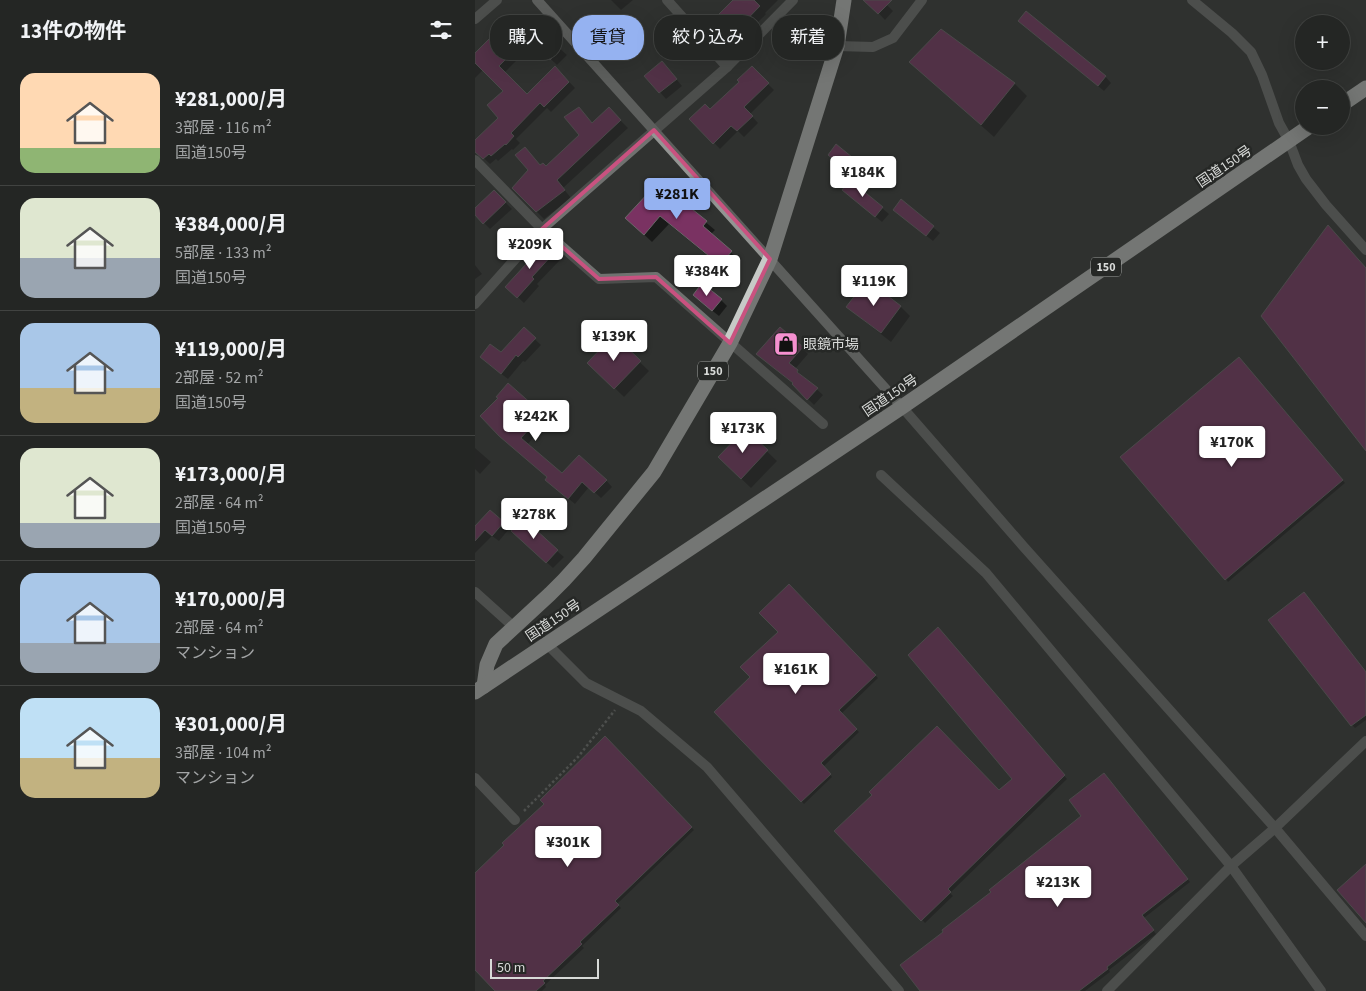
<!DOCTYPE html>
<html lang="ja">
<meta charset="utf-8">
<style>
:root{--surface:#242624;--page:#303231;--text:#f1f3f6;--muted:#a3a5a6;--line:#414341;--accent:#95b2f1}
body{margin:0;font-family:"Source Sans 3","Noto Sans JP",sans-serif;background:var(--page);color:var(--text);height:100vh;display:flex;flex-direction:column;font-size:19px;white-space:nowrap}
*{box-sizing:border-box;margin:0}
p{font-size:16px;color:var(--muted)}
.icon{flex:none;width:28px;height:28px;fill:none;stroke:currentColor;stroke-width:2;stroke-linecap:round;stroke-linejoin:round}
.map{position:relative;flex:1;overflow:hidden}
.panel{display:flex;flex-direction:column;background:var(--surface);width:475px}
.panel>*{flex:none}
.top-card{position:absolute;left:15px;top:15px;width:475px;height:45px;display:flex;gap:10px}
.buttons{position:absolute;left:820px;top:15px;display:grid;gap:10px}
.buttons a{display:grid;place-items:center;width:55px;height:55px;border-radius:50%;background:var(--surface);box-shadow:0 5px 20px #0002,0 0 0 1px var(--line);font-size:25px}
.scale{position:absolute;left:15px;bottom:12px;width:109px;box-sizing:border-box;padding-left:5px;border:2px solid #d8dad8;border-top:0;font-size:14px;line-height:18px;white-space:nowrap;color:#d8dad8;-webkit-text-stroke:4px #262826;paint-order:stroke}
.price{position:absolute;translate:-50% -42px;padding:0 11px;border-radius:5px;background:#fff;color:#222;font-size:16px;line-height:32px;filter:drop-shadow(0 1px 2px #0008)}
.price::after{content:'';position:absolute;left:50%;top:30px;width:15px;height:11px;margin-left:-8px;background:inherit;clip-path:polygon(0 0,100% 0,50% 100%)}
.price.current{background:var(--accent);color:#111}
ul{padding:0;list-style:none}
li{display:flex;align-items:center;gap:15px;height:125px;padding:0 20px}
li+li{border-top:1px solid var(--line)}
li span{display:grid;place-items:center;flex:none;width:140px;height:100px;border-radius:15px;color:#555}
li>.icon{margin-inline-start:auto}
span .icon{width:60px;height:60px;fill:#fffc;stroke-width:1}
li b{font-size:21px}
h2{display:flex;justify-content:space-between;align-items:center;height:60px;padding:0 20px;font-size:21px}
.pill{padding:0 18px;border-radius:20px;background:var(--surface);box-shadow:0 5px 20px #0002,0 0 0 1px var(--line);font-size:18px;line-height:45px}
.pill.current{background:var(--accent);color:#111}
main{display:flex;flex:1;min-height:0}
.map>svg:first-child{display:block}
.shadow{fill:#0007}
.building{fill:#7a3262;stroke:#6a6668}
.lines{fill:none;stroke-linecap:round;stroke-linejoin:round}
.path{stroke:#727472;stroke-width:2.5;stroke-dasharray:2.5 2.5;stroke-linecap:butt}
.street{stroke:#707270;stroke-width:10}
.secondary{stroke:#939593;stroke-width:10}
.highway{stroke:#c7cac7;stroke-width:15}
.marked{fill:none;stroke:#c95280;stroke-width:4;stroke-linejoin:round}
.labels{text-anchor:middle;stroke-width:5;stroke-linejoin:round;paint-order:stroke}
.shield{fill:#262826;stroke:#a3a5a3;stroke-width:1}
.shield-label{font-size:12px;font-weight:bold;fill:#d8dad8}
.street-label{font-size:14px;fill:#d8dad8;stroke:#262826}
.poi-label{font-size:14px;fill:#d8dad8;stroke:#262826;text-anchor:start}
</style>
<main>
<section class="panel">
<h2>13件の物件<svg class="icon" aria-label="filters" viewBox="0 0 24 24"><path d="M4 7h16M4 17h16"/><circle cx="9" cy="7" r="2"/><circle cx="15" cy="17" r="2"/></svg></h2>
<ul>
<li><span style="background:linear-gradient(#ffd9b3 75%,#8fb573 0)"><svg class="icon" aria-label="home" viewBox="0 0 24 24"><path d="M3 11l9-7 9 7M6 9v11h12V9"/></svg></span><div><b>¥281,000/月</b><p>3部屋 · 116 m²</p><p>国道150号</p></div></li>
<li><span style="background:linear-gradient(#dfe7d0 60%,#9aa5b1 0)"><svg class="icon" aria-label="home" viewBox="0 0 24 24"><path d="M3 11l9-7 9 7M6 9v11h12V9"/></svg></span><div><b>¥384,000/月</b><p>5部屋 · 133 m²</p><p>国道150号</p></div></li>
<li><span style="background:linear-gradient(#a9c7e8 65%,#c2b280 0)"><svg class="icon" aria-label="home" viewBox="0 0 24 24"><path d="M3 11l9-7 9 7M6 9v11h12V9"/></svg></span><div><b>¥119,000/月</b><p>2部屋 · 52 m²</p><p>国道150号</p></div></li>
<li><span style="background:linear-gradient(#dfe7d0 75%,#9aa5b1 0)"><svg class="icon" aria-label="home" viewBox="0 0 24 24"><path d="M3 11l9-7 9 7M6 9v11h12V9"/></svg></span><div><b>¥173,000/月</b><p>2部屋 · 64 m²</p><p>国道150号</p></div></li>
<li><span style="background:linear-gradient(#a9c7e8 70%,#9aa5b1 0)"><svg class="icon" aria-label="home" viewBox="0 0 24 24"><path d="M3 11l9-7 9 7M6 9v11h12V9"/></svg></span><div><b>¥170,000/月</b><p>2部屋 · 64 m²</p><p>マンション</p></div></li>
<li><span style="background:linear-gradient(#bfe0f5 60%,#c2b280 0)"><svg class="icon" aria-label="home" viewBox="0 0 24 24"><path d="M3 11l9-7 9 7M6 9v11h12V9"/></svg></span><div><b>¥301,000/月</b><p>3部屋 · 104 m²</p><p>マンション</p></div></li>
</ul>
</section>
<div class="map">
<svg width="891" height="991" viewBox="0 0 891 991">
<rect width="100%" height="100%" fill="#303230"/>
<g class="shadow">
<polygon points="136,0 158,0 146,10"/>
<polygon points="260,0 303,0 290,13 291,14 259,47 236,24"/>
<polygon points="391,0 407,0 418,11 410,20"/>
<polygon points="316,21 338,44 325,57 303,34"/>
<polygon points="544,21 630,76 636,83 629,91"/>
<polygon points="25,30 49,53 29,73 52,96 80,67 100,88 76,112 72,108 41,139 45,143 38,150 37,149 23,161 21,159 15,164 0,150 0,141 25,118 30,91 8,70 0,78 0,55"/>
<polygon points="67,32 92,55 82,65 58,42"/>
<polygon points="277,68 299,90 275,114 283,123 269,137 263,131 245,149 216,119 235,111 266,82"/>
<polygon points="193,69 207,86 191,99 171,76"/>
<polygon points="449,75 539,83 552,96 519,137"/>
<polygon points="134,109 153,128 88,188 96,198 69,219 38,188 66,166 71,168 106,135 111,116 118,124"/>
<polygon points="361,146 400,178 393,186 361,161"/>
<polygon points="187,179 212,203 210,205 240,230 236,234 264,260 254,273 194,224 177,242 160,226"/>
<polygon points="368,190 407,208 414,214 407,222"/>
<polygon points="19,191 37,209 15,229 0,214 0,209"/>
<polygon points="426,201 465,233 458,241 426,216"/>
<polygon points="68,244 85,260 62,284 64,286 49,303 32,287 54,263"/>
<polygon points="0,265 7,274 0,279"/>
<polygon points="392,281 426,307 435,316 416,342 383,316 373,307"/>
<polygon points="246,300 252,306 244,316 225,301"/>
<polygon points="49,329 66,345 50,362 48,361 33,379 12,363 26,354"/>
<polygon points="139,337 174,371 149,397 114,363"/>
<polygon points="327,348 333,354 320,369 348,395 339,405 316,382 289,360"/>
<polygon points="766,362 870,483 753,582 751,579"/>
<polygon points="33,385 73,421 52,445 87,475 131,480 137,487 126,498 114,487 100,504 78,486 74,478 32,442 24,398"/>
<polygon points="270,430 302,461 276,488 254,467"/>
<polygon points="0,448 16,462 5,474 0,469"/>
<polygon points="28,523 34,529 24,541 17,536 0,553 0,528"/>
<polygon points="44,538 82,551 89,557 78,568"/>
<polygon points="314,586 403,678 366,714 384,732 348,767 357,777 329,804 241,712 277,677 304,632"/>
<polygon points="795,620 891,673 891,720 880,728 877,725"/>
<polygon points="466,631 592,779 475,893 478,896 450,923 361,831 399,795 524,792 538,779"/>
<polygon points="130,738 219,830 142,904 146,908 107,946 109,948 70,985 71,987 67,991 21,991 0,969 0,875 31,845 71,804"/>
<polygon points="632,777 715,882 669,918 681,934 634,970 635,972 610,991 446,991 518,892 608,816"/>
</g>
<g class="building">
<polygon points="258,0 279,0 285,6 251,41 234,24"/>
<polygon points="388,0 417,0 403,14"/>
<polygon points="551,11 631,76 623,86 543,21"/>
<polygon points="316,20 333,37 318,51 301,34"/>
<polygon points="25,28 44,46 24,66 52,94 80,66 94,82 69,107 65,103 36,133 39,136 31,145 30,144 16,156 14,154 8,159 0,152 0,140 23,118 12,105 28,91 0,63 0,53"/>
<polygon points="466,29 540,83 506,125 434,62"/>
<polygon points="67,30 86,48 75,60 56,42"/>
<polygon points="187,61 202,79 184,93 169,76"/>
<polygon points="277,66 294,83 269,107 278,116 262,131 256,126 238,144 214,119 230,104 235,109 264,82 262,80"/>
<polygon points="104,107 117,123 134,107 146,120 82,180 90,190 61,212 37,188 53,170 40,155 50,147 65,165 68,163 71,166 104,135 89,117"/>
<polygon points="361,144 394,171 386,181 353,155"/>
<polygon points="187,178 205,194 202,197 232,221 228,226 257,251 245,265 185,216 169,235 150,218"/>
<polygon points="375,180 408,207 400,217 367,190"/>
<polygon points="19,190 31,202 8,224 0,215 0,208"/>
<polygon points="426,199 459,226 451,236 418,210"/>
<polygon points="853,225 891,268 891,451 786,316"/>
<polygon points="68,242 79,253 57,277 59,279 42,298 30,287 52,263 50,261"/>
<polygon points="392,280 426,306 406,333 371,307"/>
<polygon points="227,283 247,299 237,311 218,295"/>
<polygon points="49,327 61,338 43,357 41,355 26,374 5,357 15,344 26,352"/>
<polygon points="305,327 328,347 314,363 323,370 322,372 343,388 332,400 317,384 318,383 281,354"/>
<polygon points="139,335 166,361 139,389 112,363"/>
<polygon points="764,357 868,480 750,580 645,457"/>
<polygon points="33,383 68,414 46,438 87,473 104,455 132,480 119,493 107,482 93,499 70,480 72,477 24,436 5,416 23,398 21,397"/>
<polygon points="270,429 293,450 266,479 243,457"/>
<polygon points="15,510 29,522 17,536 10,530 0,541 0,526"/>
<polygon points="48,518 83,550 71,563 36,531"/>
<polygon points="314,584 401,675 364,710 382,729 346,763 356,774 326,802 239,712 275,677 265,667 303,632 284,613"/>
<polygon points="829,592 891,672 891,715 876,726 793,620"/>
<polygon points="463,627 590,775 473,889 476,892 446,921 359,831 397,795 394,792 462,726 524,790 537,779 433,655"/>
<polygon points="130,736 217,827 140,901 144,905 105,942 107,944 68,981 70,983 61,991 20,991 0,970 0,873 29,845 27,843 69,804 65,800"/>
<polygon points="629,773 713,879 667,915 679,930 632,967 633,969 604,991 445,991 425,965 468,932 467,930 516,892 514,890 606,816 594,800"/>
<polygon points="891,864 891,923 862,890"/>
</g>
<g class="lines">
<polyline class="path" points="49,811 103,757 140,710"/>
<g class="street">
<polyline points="192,0 252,67"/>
<polyline points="717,0 757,33 776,52 787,75 804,123 814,141 823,165 831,179 851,205 891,250"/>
<polyline points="0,19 22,0"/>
<polyline points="362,46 398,47 418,38 447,0"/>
<polyline points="0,160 67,229 124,279 181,277 348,424"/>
<polyline points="0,304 67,229 252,67 318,0"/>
<polyline points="427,407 548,546 800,828 891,936"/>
<polyline points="406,475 511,573 756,866 846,991"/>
<polyline points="0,592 39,627"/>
<polyline points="72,644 111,683 166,711 232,767 424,991"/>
<polyline points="0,778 40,820"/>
<polyline points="632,991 756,866 800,828 891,741"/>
</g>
<polyline class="secondary" points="62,0 427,407"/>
<g class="highway">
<polyline points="866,105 891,88"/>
<polyline points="9,686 12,665 21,644 75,594 89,580 109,558 179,472 255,343 295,259 362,46 369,0"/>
<polyline points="0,692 427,407 835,126"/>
</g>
</g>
<path d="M0 0H891V991H0ZM179 130 295 259 255 343 181 277 124 279 67 229Z" fill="#303230" fill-opacity=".55" fill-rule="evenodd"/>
<path class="marked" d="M179 130 295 259 255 343 181 277 124 279 67 229Z"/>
<defs>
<symbol id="shop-square" viewBox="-11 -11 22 22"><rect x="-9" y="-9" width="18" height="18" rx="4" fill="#f690d0" stroke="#262826"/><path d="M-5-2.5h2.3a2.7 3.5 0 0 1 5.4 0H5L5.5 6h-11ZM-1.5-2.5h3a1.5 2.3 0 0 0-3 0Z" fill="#111"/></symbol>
</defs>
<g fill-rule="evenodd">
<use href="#shop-square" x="297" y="330" width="28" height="28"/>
</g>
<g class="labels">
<g class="shield">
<rect x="616" y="257.5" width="30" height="19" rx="4"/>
<rect x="223" y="361.5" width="30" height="19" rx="4"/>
</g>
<g class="shield-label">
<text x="631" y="271">150</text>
<text x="238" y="375">150</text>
</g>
<g class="street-label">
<text transform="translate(749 166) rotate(-34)" y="5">国道150号</text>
<text transform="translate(415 395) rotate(-34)" y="5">国道150号</text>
<text transform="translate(78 620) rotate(-34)" y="5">国道150号</text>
</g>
<g class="poi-label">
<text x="328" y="349">眼鏡市場</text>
</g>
</g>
</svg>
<div class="buttons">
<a>+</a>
<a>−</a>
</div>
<div class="scale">50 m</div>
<b class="price" style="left:388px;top:198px">¥184K</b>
<b class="price current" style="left:202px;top:220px">¥281K</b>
<b class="price" style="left:55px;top:270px">¥209K</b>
<b class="price" style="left:232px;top:297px">¥384K</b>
<b class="price" style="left:399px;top:307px">¥119K</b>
<b class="price" style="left:139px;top:362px">¥139K</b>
<b class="price" style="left:61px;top:442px">¥242K</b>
<b class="price" style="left:268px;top:454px">¥173K</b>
<b class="price" style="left:757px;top:468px">¥170K</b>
<b class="price" style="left:59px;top:540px">¥278K</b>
<b class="price" style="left:321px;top:695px">¥161K</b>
<b class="price" style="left:93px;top:868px">¥301K</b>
<b class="price" style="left:583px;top:908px">¥213K</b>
<div class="top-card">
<a class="pill">購入</a>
<a class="pill current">賃貸</a>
<a class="pill">絞り込み</a>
<a class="pill">新着</a>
</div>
</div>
</main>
